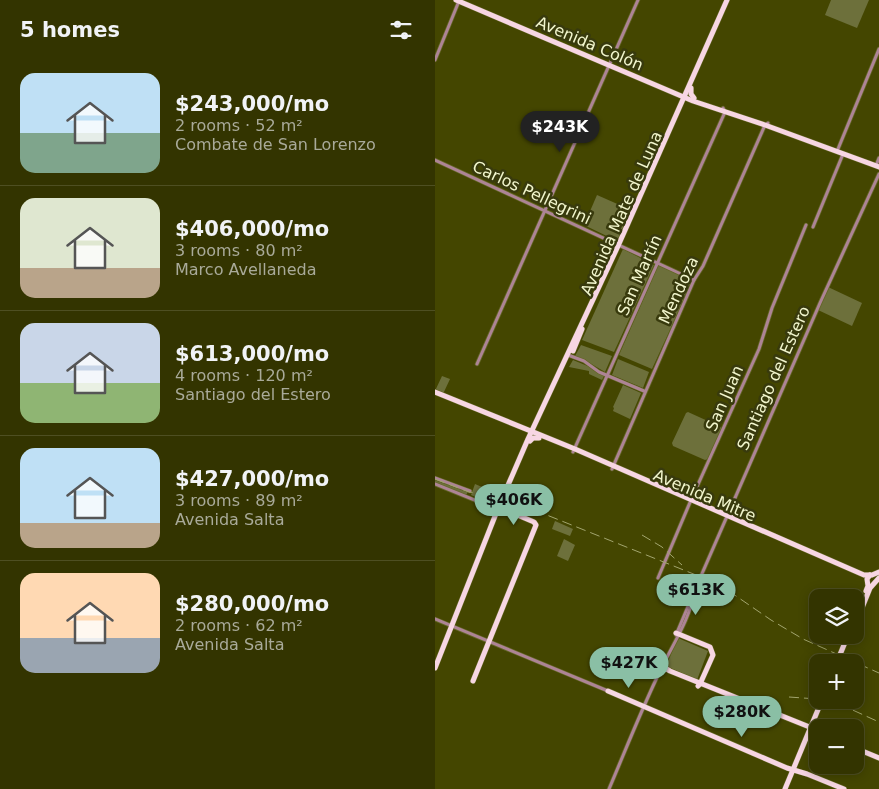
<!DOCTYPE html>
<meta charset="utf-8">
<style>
:root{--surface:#333400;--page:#3b3c0a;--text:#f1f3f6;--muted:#a9aa99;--line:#4e4f22;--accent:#8abfa5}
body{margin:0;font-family:"DejaVu Sans",sans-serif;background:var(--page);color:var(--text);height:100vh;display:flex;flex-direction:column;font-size:19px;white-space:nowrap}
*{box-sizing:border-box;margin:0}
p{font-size:16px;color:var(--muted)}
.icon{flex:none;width:28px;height:28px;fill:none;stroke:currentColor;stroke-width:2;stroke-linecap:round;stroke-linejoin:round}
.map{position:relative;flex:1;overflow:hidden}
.drawer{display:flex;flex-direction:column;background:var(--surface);width:435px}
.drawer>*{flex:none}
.buttons{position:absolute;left:374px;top:589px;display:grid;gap:10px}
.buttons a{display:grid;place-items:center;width:55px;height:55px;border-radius:10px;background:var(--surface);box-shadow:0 2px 12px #0003,0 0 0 1px var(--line);font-size:25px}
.price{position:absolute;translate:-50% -42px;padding:0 11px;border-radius:18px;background:var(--accent);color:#111;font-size:16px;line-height:32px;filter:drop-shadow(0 1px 2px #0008)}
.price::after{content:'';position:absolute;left:50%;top:30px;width:15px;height:11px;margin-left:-8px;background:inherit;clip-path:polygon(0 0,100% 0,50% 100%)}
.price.selected{background:#222;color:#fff}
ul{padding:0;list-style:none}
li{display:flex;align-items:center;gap:15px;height:125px;padding:0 20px}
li+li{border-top:1px solid var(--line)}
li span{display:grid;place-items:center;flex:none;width:140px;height:100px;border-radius:15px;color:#555}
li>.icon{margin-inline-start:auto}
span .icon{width:60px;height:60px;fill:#fffc;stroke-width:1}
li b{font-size:21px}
h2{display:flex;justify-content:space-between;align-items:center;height:60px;padding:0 20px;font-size:21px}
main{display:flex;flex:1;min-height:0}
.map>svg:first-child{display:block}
.green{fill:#6d703b}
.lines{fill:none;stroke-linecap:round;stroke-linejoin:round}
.minor-casing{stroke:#636625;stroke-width:4.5}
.major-casing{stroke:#636625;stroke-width:6}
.minor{stroke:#ad8495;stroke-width:3}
.major{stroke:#f7d6e3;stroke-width:5}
.rail{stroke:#a2a56e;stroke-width:1;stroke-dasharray:10 5;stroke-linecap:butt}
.labels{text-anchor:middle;stroke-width:5;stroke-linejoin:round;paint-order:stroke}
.street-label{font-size:16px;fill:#f2f6cd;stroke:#383a0d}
</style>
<main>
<section class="drawer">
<h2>5 homes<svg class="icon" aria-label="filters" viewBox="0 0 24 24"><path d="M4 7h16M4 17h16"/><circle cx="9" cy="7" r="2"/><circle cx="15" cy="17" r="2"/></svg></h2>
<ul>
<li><span style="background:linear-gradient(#bfe0f5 60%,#7fa58c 0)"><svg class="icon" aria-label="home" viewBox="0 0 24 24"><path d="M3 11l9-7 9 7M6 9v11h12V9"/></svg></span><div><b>$243,000/mo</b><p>2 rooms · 52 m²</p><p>Combate de San Lorenzo</p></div></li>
<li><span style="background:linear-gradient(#dfe7d0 70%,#b9a48a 0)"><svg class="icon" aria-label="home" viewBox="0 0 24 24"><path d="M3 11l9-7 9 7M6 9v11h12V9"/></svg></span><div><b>$406,000/mo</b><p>3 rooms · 80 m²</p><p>Marco Avellaneda</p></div></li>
<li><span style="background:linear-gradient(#c9d6e8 60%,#8fb573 0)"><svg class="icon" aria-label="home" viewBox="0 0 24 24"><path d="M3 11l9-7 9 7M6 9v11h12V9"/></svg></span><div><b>$613,000/mo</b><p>4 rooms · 120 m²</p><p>Santiago del Estero</p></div></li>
<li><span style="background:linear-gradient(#bfe0f5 75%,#b9a48a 0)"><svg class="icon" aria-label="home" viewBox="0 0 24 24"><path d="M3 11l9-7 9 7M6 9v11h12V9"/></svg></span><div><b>$427,000/mo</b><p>3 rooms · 89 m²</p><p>Avenida Salta</p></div></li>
<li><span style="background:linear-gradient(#ffd9b3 65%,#9aa5b1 0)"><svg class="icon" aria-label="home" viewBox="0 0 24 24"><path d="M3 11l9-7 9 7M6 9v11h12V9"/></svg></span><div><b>$280,000/mo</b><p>2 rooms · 62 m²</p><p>Avenida Salta</p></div></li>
</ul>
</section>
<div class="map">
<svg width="444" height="789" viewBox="0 0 444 789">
<rect width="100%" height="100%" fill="#444600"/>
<g class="green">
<polygon points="396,0 434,0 422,28 390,15"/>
<polygon points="162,195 196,210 182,241 149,225"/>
<polygon points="188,249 219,265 179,352 147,340"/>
<polygon points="223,266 226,266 256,280 257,282 217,369 184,355"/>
<polygon points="393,287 427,303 417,326 383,310"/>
<polygon points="146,345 177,356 170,372 153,362 140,356"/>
<polygon points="183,359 214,372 208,388 177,375"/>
<polygon points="138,360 155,367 169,376 167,380 154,374 154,371 134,367"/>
<polygon points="7,376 15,379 8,394 0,391"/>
<polygon points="188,385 206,393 195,419 178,411 179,408 178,407"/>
<polygon points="253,412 286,427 287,429 273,459 270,460 238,446 237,443 251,413"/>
<polygon points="0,480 33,492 31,495 0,483"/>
<polygon points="40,484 61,493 60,495 63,496 60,502 58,501 57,504 36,495"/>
<polygon points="77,492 114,507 86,502 75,497"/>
<polygon points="70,501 92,511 91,514 93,515 92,517 68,507"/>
<polygon points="120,521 138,529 135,536 117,529"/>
<polygon points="129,539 140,545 133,561 122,556"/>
<polygon points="243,638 273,651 262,680 231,666"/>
</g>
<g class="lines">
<defs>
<g id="minor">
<polyline points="0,60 24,1"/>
<polyline points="403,149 444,49"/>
<polyline points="0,160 259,280"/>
<polyline points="442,163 444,158"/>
<polyline points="378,227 408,154"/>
<polyline points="133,355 149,361 164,372 209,391"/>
<polyline points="42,364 203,0"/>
<polyline points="138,452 290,112 288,108"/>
<polyline points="177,469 259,280 268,266 330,125 333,123"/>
<polyline points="0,478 35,491"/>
<polyline points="0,484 64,510"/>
<polyline points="223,578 256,500 324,349 337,308 371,225"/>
<polyline points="0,619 173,691"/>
<polyline points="241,635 254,604"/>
<path d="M174 789C191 749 207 708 226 669 237 646 256 617 259 592L385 303 444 174"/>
</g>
<g id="major">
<polyline points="21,0 258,101 330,125 444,167"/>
<polyline points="256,88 256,94 259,98"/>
<polyline points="138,351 147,329"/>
<polyline points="0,392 140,449 429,575 437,575 444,572"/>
<polyline points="95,441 98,438 104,438"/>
<polyline points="431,591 433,586 432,579 435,575"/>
<polyline points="420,625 435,588 444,578"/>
<polyline points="241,633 275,647 278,655 265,684 263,686"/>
<polyline points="230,661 230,668 235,671 382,730"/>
<polyline points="402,662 413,635"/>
<polyline points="0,668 64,506 93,439 183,246 292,0"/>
<polyline points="38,681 101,525 99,522 66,508"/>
<polyline points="173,691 352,768 372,774 409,789"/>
<polyline points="420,748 444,758"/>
<polyline points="350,789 387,700"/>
</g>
</defs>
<use href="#minor" class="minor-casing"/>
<use href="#major" class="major-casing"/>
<use href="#minor" class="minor"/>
<use href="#major" class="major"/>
<g class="rail">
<polyline points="0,479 34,492 62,495 266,577 285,585 336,620 368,639 444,673"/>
<polyline points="207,535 227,547 247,565"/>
<polyline points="354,697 382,699"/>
<polyline points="390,700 400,702 444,722"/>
</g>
</g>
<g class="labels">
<g class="street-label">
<text transform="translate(155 43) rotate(23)" y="6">Avenida Colón</text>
<text transform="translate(97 192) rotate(25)" y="6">Carlos Pellegrini</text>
<text transform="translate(186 213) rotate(-66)" y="6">Avenida Mate de Luna</text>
<text transform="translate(204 275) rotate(-66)" y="6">San Martín</text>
<text transform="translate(243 290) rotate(-65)" y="6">Mendoza</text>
<text transform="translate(338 378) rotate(-66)" y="6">Santiago del Estero</text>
<text transform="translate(289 398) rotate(-66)" y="6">San Juan</text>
<text transform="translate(270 495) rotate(23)" y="6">Avenida Mitre</text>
</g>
</g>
</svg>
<div class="buttons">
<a><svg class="icon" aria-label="layers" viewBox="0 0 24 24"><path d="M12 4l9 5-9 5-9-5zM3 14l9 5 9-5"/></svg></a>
<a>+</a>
<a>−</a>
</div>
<b class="price selected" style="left:125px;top:153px">$243K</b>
<b class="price" style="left:79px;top:526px">$406K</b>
<b class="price" style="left:261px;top:616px">$613K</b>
<b class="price" style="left:194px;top:689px">$427K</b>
<b class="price" style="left:307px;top:738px">$280K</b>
</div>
</main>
